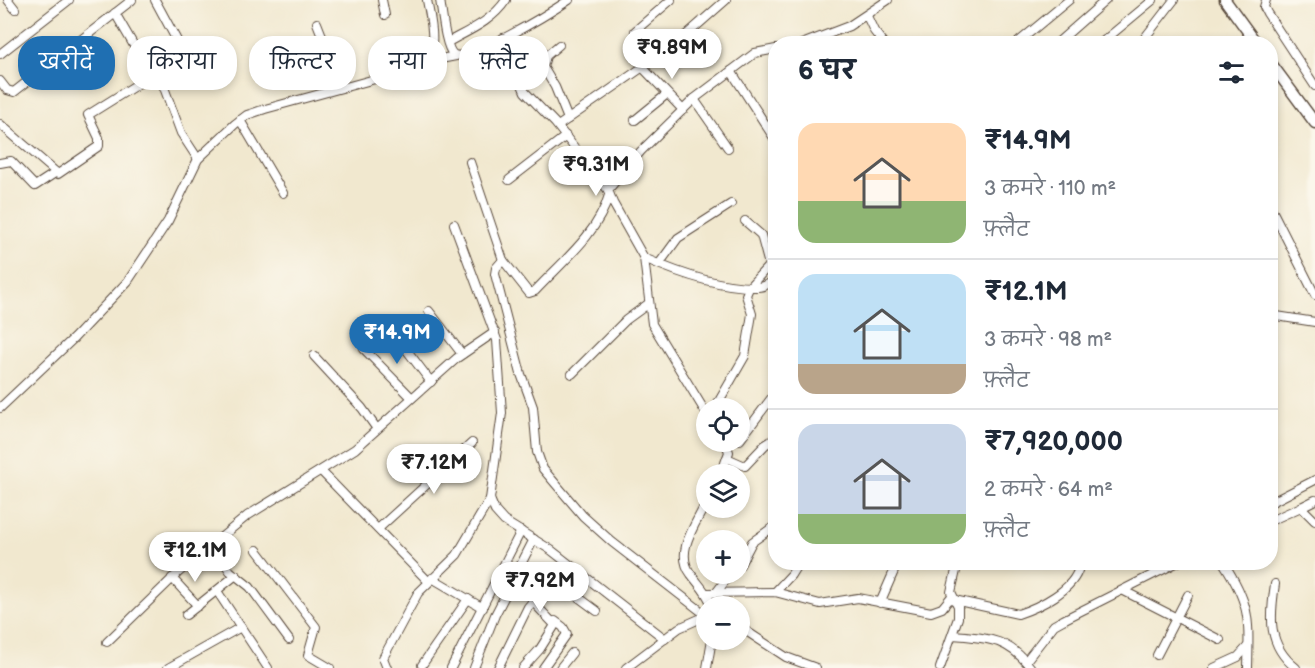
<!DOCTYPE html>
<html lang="hi">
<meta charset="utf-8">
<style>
:root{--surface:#fff;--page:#f6f6f7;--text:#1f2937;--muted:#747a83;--line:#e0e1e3;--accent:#1f6fb2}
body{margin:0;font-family:"Balsamiq Sans","Playpen Sans Deva",sans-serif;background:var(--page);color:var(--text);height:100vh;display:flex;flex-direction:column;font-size:22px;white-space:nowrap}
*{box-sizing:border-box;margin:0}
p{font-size:20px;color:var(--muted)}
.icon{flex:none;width:33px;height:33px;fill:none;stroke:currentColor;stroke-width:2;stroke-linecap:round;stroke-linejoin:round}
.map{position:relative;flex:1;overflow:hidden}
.side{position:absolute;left:768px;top:36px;width:510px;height:534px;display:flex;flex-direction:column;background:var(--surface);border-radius:24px;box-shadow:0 3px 9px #0003}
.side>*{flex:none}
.banner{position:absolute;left:18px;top:36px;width:570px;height:54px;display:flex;gap:12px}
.tools{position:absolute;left:696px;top:398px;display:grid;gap:12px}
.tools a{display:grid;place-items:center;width:54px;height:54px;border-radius:50%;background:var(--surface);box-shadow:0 3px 9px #0003;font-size:30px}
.price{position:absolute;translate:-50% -51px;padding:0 14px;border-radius:21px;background:#fff;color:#222;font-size:20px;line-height:39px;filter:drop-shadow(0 2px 3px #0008)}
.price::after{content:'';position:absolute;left:50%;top:36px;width:18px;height:14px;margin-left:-9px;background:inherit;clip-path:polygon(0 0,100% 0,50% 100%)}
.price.active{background:var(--accent);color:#fff}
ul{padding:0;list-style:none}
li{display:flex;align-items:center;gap:18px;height:150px;padding:0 30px}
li+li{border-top:2px solid var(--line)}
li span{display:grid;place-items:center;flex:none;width:168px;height:120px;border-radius:18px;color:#555}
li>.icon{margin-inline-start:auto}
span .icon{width:72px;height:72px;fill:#fffc;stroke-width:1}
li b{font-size:26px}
h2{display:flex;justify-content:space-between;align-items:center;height:72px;padding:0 30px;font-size:26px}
.pill{padding:0 21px;border-radius:24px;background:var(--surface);box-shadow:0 3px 9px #0003;font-size:21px;line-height:54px}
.pill.active{background:var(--accent);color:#fff}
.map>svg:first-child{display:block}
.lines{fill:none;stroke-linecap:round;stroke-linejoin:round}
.minor-casing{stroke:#564639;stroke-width:10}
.secondary-casing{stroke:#564639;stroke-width:13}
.minor{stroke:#fff;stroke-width:8}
.secondary{stroke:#fff;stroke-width:10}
</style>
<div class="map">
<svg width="1315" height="668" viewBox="0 0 1315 668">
<rect width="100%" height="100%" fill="#fbf7ec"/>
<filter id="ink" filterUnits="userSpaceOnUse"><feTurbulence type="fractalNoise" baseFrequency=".0167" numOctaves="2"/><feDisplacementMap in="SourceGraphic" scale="12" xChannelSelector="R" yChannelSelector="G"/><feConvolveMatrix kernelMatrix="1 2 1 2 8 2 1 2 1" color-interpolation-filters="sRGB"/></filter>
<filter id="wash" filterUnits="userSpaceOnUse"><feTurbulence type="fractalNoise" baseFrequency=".008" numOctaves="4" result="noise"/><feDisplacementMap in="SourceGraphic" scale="24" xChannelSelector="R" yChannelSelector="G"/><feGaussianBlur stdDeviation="1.35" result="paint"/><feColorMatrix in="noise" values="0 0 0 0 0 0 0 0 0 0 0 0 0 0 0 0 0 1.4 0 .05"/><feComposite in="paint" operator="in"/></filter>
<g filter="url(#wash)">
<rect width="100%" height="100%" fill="#f1e8cf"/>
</g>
<g filter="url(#ink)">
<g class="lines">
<defs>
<g id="minor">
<polyline points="8,0 15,9"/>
<path d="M155 0 182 50C177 61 162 62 159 74L181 133 198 159"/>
<polyline points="382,0 385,15"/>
<path d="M440 0C442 11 445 47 453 54 466 65 554 10 569 0"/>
<polyline points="1266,0 1264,7 1267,13 1315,86"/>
<polyline points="115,13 151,75"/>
<polyline points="867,16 874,31 884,44"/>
<polyline points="317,23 342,87"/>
<polyline points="635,31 671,0"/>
<polyline points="503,38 525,92 555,123 608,190"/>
<path d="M448 42C470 30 492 21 506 0"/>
<polyline points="802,44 849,26 888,0"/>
<polyline points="1016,44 1069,0"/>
<polyline points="1056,44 1106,0"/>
<polyline points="1100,44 1153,0"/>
<polyline points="1140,44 1174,0"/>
<polyline points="559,45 546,56 543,67 555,87 568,119"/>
<polyline points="0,54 69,0"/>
<polyline points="425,62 456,56"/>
<polyline points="643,68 683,110"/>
<polyline points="731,71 776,141"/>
<polyline points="0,81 7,90 14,92 132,0"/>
<polyline points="694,99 728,148"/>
<polyline points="240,120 283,193"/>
<polyline points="635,120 667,94"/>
<polyline points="0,124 58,174 99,146 99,138 88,115 160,70"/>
<polyline points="558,126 676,44 726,0"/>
<path d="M470 162 503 260 529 293 535 291C562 262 598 234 609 195"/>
<polyline points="0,163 11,161 35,186 55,173"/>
<polyline points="509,180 566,136"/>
<polyline points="1270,206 1315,295"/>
<polyline points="745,221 761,235 769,265"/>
<polyline points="454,224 497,340 502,413 490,499 495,511 504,521 551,550 665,639"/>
<path d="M644 258C678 273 719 288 758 287 764 287 769 283 776 281"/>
<polyline points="503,260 496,268 495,274 521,374 533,407 537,452 543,469 583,516 612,542 706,615"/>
<polyline points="659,264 678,238 731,204"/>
<polyline points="429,311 462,354"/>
<polyline points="1270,315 1315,322"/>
<polyline points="393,332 431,382"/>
<polyline points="364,349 412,398"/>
<polyline points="314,356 362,408 377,429"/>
<polyline points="572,374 626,320 648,304"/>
<path d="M0 408 74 338 128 281 168 221 198 159 235 124 247 115 265 109 419 67C440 52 431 22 427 0"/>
<polyline points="715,408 745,356 752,314 746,295 750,286 776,258"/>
<polyline points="706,413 652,324 644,258 613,203 608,190 641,151 694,99 755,53 776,49"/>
<polyline points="740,440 776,392"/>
<polyline points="727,458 745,466 765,445 776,438"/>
<polyline points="321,471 428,581"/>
<polyline points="721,474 729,452 725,441"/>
<path d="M706 503C696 524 674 552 691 574 699 585 708 593 712 606"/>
<polyline points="1270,503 1315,480"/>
<polyline points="1301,507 1315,500"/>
<polyline points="1270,521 1301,507 1315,521"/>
<polyline points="378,529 472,443"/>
<polyline points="212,545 230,571 250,587 289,640"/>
<polyline points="257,550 316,627 308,655 330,668"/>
<path d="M1223 562C1251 605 1249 619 1248 668"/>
<polyline points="740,565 752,542 776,525"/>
<polyline points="172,578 198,606"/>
<polyline points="432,578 483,608"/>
<path d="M1275 584C1270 617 1267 645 1296 668"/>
<polyline points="217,591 268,668"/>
<polyline points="1124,591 1220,640"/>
<polyline points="775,592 791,575 799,562"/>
<polyline points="706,593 775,592 820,604 858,598 931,612 942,608 952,596"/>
<polyline points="716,593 731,573"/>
<path d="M954 600 1018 614C1039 607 1074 590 1079 567L1075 562"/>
<polyline points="880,603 898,562"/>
<polyline points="186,615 236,575"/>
<polyline points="740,627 786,657 816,668"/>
<path d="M953 635C988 638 1008 638 1031 668"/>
<polyline points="107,642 179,572 247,516 355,449 457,358 495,332"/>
<polyline points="1157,655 1188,595"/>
<polyline points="1026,661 1054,625 1063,620 1178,562"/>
<polyline points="422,665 468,599"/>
<polyline points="168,668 241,627"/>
<polyline points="387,668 383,658 418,593 457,555 490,499"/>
<polyline points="451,668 521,531"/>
<polyline points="474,668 495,615 534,539"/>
<polyline points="498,668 528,607 551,581 555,580 597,611"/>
<polyline points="523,668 540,649 555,625 532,601"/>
<polyline points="543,668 567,634 563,627 555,621"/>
<polyline points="560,668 572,653"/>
<polyline points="626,668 679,628 706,616"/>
<polyline points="707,668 712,639"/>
<polyline points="940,668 958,618 958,606 951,592 958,562"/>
<polyline points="1214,668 1238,657 1248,646"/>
</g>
<g id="secondary">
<polyline points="1225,0 1257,44"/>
<polyline points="1270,62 1315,123"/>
</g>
</defs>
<use href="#minor" class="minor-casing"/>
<use href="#secondary" class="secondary-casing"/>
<use href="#minor" class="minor"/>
<use href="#secondary" class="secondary"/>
</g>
</g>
</svg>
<div class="tools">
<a><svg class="icon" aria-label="locate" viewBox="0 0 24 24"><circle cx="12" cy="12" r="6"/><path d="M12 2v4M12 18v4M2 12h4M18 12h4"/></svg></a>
<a><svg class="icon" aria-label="layers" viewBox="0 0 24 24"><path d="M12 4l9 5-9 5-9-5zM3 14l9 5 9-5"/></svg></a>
<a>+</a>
<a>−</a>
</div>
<b class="price" style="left:672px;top:80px">₹9.89M</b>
<b class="price" style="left:596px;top:197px">₹9.31M</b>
<b class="price active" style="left:397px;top:365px">₹14.9M</b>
<b class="price" style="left:434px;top:495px">₹7.12M</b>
<b class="price" style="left:195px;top:583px">₹12.1M</b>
<b class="price" style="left:540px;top:613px">₹7.92M</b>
<div class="banner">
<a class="pill active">खरीदें</a>
<a class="pill">किराया</a>
<a class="pill">फ़िल्टर</a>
<a class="pill">नया</a>
<a class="pill">फ़्लैट</a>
</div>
<section class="side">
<h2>6 घर<svg class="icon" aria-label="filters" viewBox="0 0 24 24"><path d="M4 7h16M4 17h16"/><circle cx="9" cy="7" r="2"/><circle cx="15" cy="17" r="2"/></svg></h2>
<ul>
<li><span style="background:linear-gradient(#ffd9b3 65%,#8fb573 0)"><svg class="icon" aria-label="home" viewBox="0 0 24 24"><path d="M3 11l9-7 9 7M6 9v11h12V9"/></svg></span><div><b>₹14.9M</b><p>3 कमरे · 110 m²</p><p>फ़्लैट</p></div></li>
<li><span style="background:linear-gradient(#bfe0f5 75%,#b9a48a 0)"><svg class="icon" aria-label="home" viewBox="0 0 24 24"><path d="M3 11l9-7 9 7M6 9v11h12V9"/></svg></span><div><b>₹12.1M</b><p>3 कमरे · 98 m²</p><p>फ़्लैट</p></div></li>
<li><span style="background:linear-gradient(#c9d6e8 75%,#8fb573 0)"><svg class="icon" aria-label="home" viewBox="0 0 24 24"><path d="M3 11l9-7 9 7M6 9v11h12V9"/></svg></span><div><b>₹7,920,000</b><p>2 कमरे · 64 m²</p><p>फ़्लैट</p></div></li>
</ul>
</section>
</div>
